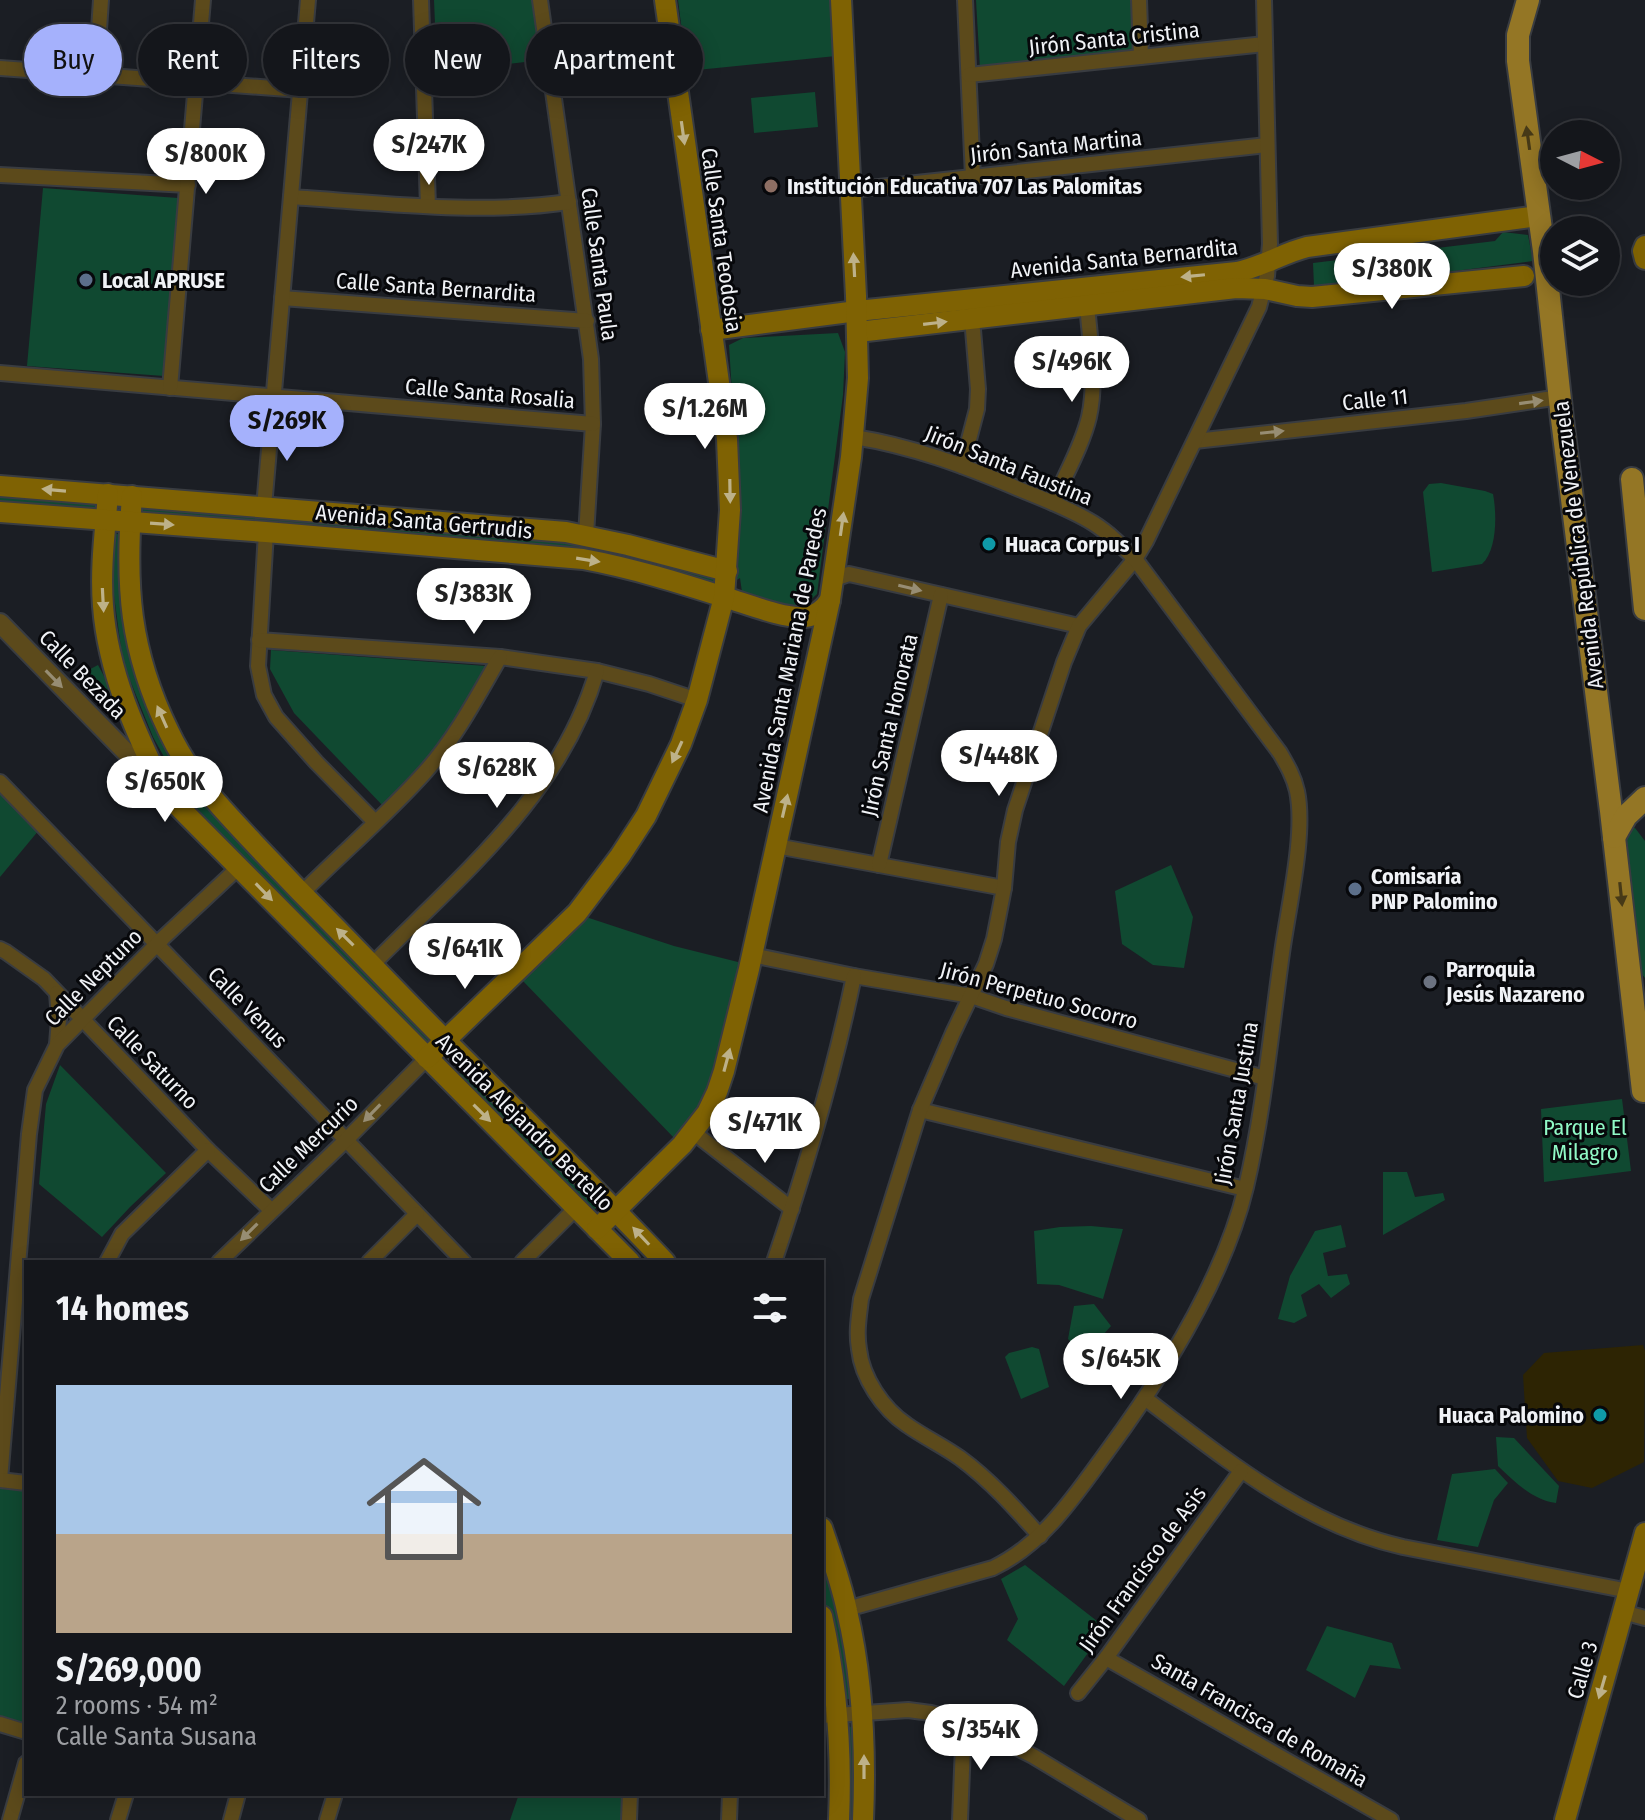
<!DOCTYPE html>
<meta charset="utf-8">
<style>
:root{--surface:#14161b;--page:#212328;--text:#f1f3f6;--muted:#9d9fa3;--line:#33353a;--accent:#a5b1fc}
body{margin:0;font-family:"Fira Sans Condensed",sans-serif;background:var(--page);color:var(--text);height:100vh;display:flex;flex-direction:column;font-size:30px;white-space:nowrap}
*{box-sizing:border-box;margin:0}
p{font-size:26px;color:var(--muted)}
.icon{flex:none;width:44px;height:44px;fill:none;stroke:currentColor;stroke-width:2;stroke-linecap:round;stroke-linejoin:round}
.map{position:relative;flex:1;overflow:hidden}
.panel{position:absolute;left:24px;top:1260px;width:800px;height:536px;display:flex;flex-direction:column;background:var(--surface);border-radius:0px;box-shadow:0 4px 20px #0003,0 0 0 2px var(--line)}
.panel>*{flex:none}
.top-card{position:absolute;left:24px;top:24px;width:800px;height:72px;display:flex;gap:16px}
.needle{width:52px;rotate:96deg}
.controls{position:absolute;left:1540px;top:120px;display:grid;gap:16px}
.controls a{display:grid;place-items:center;width:80px;height:80px;border-radius:50%;background:var(--surface);box-shadow:0 4px 20px #0003,0 0 0 2px var(--line);font-size:40px}
.price{position:absolute;translate:-50% -68px;padding:0 18px;border-radius:28px;background:#fff;color:#222;font-size:26px;line-height:52px;filter:drop-shadow(0 2px 4px #0008)}
.price::after{content:'';position:absolute;left:50%;top:48px;width:24px;height:18px;margin-left:-12px;background:inherit;clip-path:polygon(0 0,100% 0,50% 100%)}
.price.on{background:var(--accent);color:#111}
ul{padding:0;list-style:none}
li{display:grid;align-content:center;gap:16px;height:424px;padding:0 32px}
li span{display:grid;place-items:center;height:248px;border-radius:0px;color:#555}
li>.icon{margin-inline-start:auto}
span .icon{width:144px;height:144px;fill:#fffc;stroke-width:1}
li b{font-size:34px}
h2{display:flex;justify-content:space-between;align-items:center;height:96px;padding:0 32px;font-size:34px}
.pill{padding:0 28px;border-radius:36px;background:var(--surface);box-shadow:0 4px 20px #0003,0 0 0 2px var(--line);font-size:28px;line-height:72px}
.pill.on{background:var(--accent);color:#111}
.map>svg:first-child{display:block}
.green{fill:#104931}
.sand{fill:#2d2403}
.lines{fill:none;stroke-linecap:round;stroke-linejoin:round}
.minor-casing{stroke:#393c41;stroke-width:18}
.tertiary-casing{stroke:#393c41;stroke-width:22}
.secondary-casing{stroke:#393c41;stroke-width:24}
.primary-casing{stroke:#393c41;stroke-width:26}
.minor{stroke:#5c4a1b;stroke-width:14}
.tertiary{stroke:#5c4a1b;stroke-width:18}
.secondary{stroke:#7f6203;stroke-width:20}
.primary{stroke:#947625;stroke-width:22}
.oneway{fill:#bdb189}
.oneway2{fill:#463917}
.oneway3{fill:#978d73}
.education-dot{fill:#8d6e63;stroke:#07080b;stroke-width:3}
.service-dot{fill:#5c6f8a;stroke:#07080b;stroke-width:3}
.culture-dot{fill:#0f9aa8;stroke:#07080b;stroke-width:3}
.worship-dot{fill:#6b7280;stroke:#07080b;stroke-width:3}
.labels{text-anchor:middle;stroke-width:6;stroke-linejoin:round;paint-order:stroke}
.street-label{font-size:22px;fill:#f0f2f6;stroke:#07080b}
.poi-label{font-size:22px;font-weight:bold;fill:#f0f2f6;stroke:#07080b;text-anchor:start}
.park-label{font-size:22px;fill:#90f9c6;stroke:#07080b}
</style>
<div class="map">
<svg width="1645" height="1820" viewBox="0 0 1645 1820">
<rect width="100%" height="100%" fill="#1b1e24"/>
<g class="green">
<polygon points="434,0 534,0 542,60 437,72"/>
<polygon points="678,0 834,0 836,56 687,71"/>
<polygon points="976,0 1137,0 1137,52 980,69"/>
<polygon points="815,92 818,127 754,133 751,98"/>
<polygon points="43,188 178,198 164,376 27,366"/>
<polygon points="1503,232 1528,235 1533,261 1321,288 1314,286 1313,263 1495,241"/>
<polygon points="838,333 845,352 843,395 817,594 800,610 753,599 742,592 740,578 735,581 739,506 729,345 743,338"/>
<path d="M1441 483 1485 491 1493 494C1497 515 1497 550 1482 564L1432 572 1423 492 1429 484Z"/>
<polygon points="0,491 98,497 101,505 94,513 0,506"/>
<polygon points="143,503 579,542 712,572 714,583 569,551 142,515"/>
<polygon points="114,533 125,536 124,572 179,765 434,1032 428,1043 214,829 183,791 153,737 123,663 113,588"/>
<polygon points="271,650 486,666 459,719 423,772 385,808 294,713 270,669"/>
<polygon points="98,665 125,715 116,719 77,676"/>
<polygon points="0,789 39,830 0,877"/>
<polygon points="1629,826 1635,828 1645,841 1645,978 1640,972 1624,835"/>
<polygon points="1171,865 1193,917 1184,968 1153,965 1122,944 1115,891"/>
<polygon points="586,917 674,946 738,962 740,966 713,1074 703,1099 676,1140 523,981"/>
<polygon points="60,1065 166,1173 130,1207 102,1237 39,1184 46,1104"/>
<polygon points="468,1065 601,1203 594,1210 459,1075"/>
<polygon points="1622,1099 1631,1171 1544,1182 1541,1109"/>
<polygon points="1383,1172 1407,1172 1415,1197 1443,1193 1445,1200 1383,1235"/>
<polygon points="1341,1225 1346,1247 1323,1253 1328,1276 1347,1274 1350,1284 1331,1298 1319,1284 1301,1295 1307,1316 1294,1323 1278,1319 1290,1276 1315,1231"/>
<polygon points="1091,1226 1123,1229 1103,1299 1059,1285 1037,1284 1034,1231 1060,1227"/>
<polygon points="1094,1304 1111,1326 1084,1356 1068,1339 1074,1306"/>
<polygon points="1032,1347 1039,1349 1049,1387 1021,1399 1005,1357 1009,1353"/>
<path d="M1496 1437 1514 1438 1559 1486 1556 1503C1532 1500 1514 1481 1498 1466Z"/>
<polygon points="1495,1469 1508,1483 1494,1500 1478,1547 1437,1540 1452,1474"/>
<polygon points="0,1480 26,1483 26,1732 0,1724"/>
<polygon points="822,1547 834,1584 854,1699 841,1699 822,1596"/>
<polygon points="1025,1565 1106,1628 1064,1686 1007,1640 1018,1619 1001,1579"/>
<polygon points="1327,1626 1392,1643 1401,1669 1370,1665 1355,1698 1306,1670"/>
<polygon points="854,1726 857,1820 841,1820 844,1728"/>
<polygon points="519,1794 625,1794 623,1820 510,1820"/>
</g>
<polygon class="sand" points="1643,1345 1645,1351 1644,1462 1592,1488 1558,1481 1527,1438 1523,1375 1544,1353"/>
<g class="lines">
<defs>
<g id="minor">
<polyline points="421,0 428,206"/>
<polyline points="540,0 591,359 593,424 586,535"/>
<polyline points="965,0 973,177"/>
<polyline points="1139,0 1141,57"/>
<polyline points="0,68 301,90"/>
<polyline points="96,74 101,0"/>
<polyline points="551,74 672,56"/>
<polyline points="969,75 1265,44"/>
<polyline points="0,175 188,185"/>
<polyline points="851,190 1267,145"/>
<path d="M291 197C383 203 477 215 569 202"/>
<polyline points="282,298 587,321"/>
<polyline points="0,373 593,424"/>
<polyline points="170,388 203,0"/>
<polyline points="1195,441 1466,411 1560,397"/>
<polyline points="962,466 977,409 978,389 972,318"/>
<path d="M1053 503C1065 475 1082 446 1089 417 1097 381 1090 341 1087 305"/>
<polyline points="264,507 308,0"/>
<polyline points="266,532 258,666 264,695 276,717 316,762 375,822"/>
<polyline points="834,579 849,574 858,576 1079,626"/>
<polyline points="259,640 500,657 597,671 649,684 697,700"/>
<polyline points="0,782 464,1262"/>
<polyline points="776,846 1004,888"/>
<polyline points="879,865 941,595"/>
<path d="M302 893C342 853 388 814 426 771 456 737 477 697 500 657"/>
<polyline points="0,949 6,952 44,979 208,1150 271,1210"/>
<polyline points="752,955 854,976 971,996 1006,1008 1265,1078"/>
<path d="M372 965C459 877 561 795 597 671"/>
<polyline points="57,1044 59,1019 57,993"/>
<polyline points="920,1110 1245,1189"/>
<polyline points="693,1132 792,1209"/>
<polyline points="107,1262 122,1234 208,1150"/>
<polyline points="219,1262 346,1140 427,1058"/>
<polyline points="369,1262 417,1214"/>
<polyline points="522,1262 577,1207"/>
<path d="M774 1262C806 1168 834 1073 854 976"/>
<path d="M1146 1399C1224 1458 1304 1525 1403 1547L1629 1591"/>
<polyline points="0,1480 29,1134 35,1090 57,1045 163,938 239,867"/>
<polyline points="0,1480 26,1483"/>
<path d="M1040 1536C1015 1508 990 1480 960 1458 943 1446 924 1437 907 1425 883 1409 862 1378 859 1349 856 1332 859 1316 861 1299L920 1110 953 1033 986 964 994 939 1004 888 1008 842 1015 810 1064 662 1079 626 1135 559 1146 541 1259 307 1267 276 1270 244 1264 0"/>
<path d="M847 1609 993 1568C1043 1544 1074 1497 1106 1453 1162 1377 1224 1279 1246 1187 1264 1110 1271 1031 1282 953 1288 908 1306 834 1297 791 1294 777 1287 765 1280 753L1135 559C1122 546 1109 533 1093 523 1070 509 1044 499 1019 489 965 466 912 446 854 437"/>
<polyline points="1623,1612 1645,1618"/>
<polyline points="1106,1658 1391,1820"/>
<polyline points="1078,1693 1106,1658 1241,1471"/>
<polyline points="822,1716 908,1710 931,1713 964,1721 1033,1756 1139,1820"/>
<polyline points="0,1724 26,1732"/>
<polyline points="10,1820 26,1763"/>
<polyline points="118,1820 126,1794"/>
<polyline points="231,1820 238,1794"/>
<polyline points="327,1820 335,1794"/>
<polyline points="629,1820 630,1794"/>
<polyline points="729,1820 730,1794"/>
<polyline points="960,1820 964,1721"/>
</g>
<polyline id="tertiary" points="0,623 160,787"/>
<g id="secondary">
<polyline points="1645,246 1643,251 1645,259"/>
<path d="M711 330 857 311 1237 272C1262 267 1283 253 1307 247L1538 216"/>
<polyline points="858,332 1236,288 1265,289 1297,296 1312,297 1524,276"/>
<polyline points="0,486 566,532 628,545 727,571"/>
<path d="M108 494C105 532 100 568 103 606 108 673 136 733 165 793L630 1262"/>
<path d="M132 496C125 586 129 650 169 732 189 775 221 808 253 842 281 872 309 901 337 929 374 967 410 1005 447 1042 521 1115 594 1187 665 1262"/>
<path d="M0 512 266 532 583 559C632 568 680 583 727 598 747 604 785 619 805 617 816 616 824 609 830 600"/>
<polyline points="427,1058 577,913 620,856 646,816 681,744 697,700 724,597 730,510 727,439 665,0"/>
<polyline points="597,1229 682,1145 707,1113 717,1092 724,1071 749,969 830,600 851,457 858,378 856,296 841,0"/>
<path d="M822 1528C831 1555 841 1582 847 1611 863 1679 866 1750 863 1820"/>
<path d="M822 1616C837 1684 842 1751 839 1820"/>
<polyline points="1565,1820 1645,1533"/>
</g>
<g id="primary">
<polyline points="1528,0 1518,35 1518,61 1544,251 1562,419 1611,811 1643,1091"/>
<polyline points="1632,479 1645,609"/>
<polyline points="1614,837 1626,816 1645,798"/>
</g>
</defs>
<use href="#minor" class="minor-casing"/>
<use href="#tertiary" class="tertiary-casing"/>
<use href="#secondary" class="secondary-casing"/>
<use href="#primary" class="primary-casing"/>
<use href="#minor" class="minor"/>
<use href="#tertiary" class="tertiary"/>
<use href="#secondary" class="secondary"/>
<use href="#primary" class="primary"/>
</g>
<defs><path id="oneway-solid" d="M-6-.8H1V-3.2L6.5 0L1 3.2V.8H-6Z" transform="scale(2)"/></defs>
<g class="oneway">
<use href="#oneway-solid" transform="translate(683 133) rotate(82)"/>
<use href="#oneway-solid" transform="translate(854 265) rotate(-93)"/>
<use href="#oneway-solid" transform="translate(1193 276) rotate(174)"/>
<use href="#oneway-solid" transform="translate(935 323) rotate(-7)"/>
<use href="#oneway-solid" transform="translate(54 490) rotate(-175)"/>
<use href="#oneway-solid" transform="translate(730 491) rotate(89)"/>
<use href="#oneway-solid" transform="translate(162 524) rotate(4)"/>
<use href="#oneway-solid" transform="translate(842 524) rotate(-82)"/>
<use href="#oneway-solid" transform="translate(588 560) rotate(9)"/>
<use href="#oneway-solid" transform="translate(103 600) rotate(87)"/>
<use href="#oneway-solid" transform="translate(162 717) rotate(-114)"/>
<use href="#oneway-solid" transform="translate(677 752) rotate(115)"/>
<use href="#oneway-solid" transform="translate(785 806) rotate(-77)"/>
<use href="#oneway-solid" transform="translate(264 892) rotate(46)"/>
<use href="#oneway-solid" transform="translate(345 937) rotate(-135)"/>
<use href="#oneway-solid" transform="translate(727 1060) rotate(-75)"/>
<use href="#oneway-solid" transform="translate(482 1113) rotate(45)"/>
<use href="#oneway-solid" transform="translate(641 1236) rotate(-133)"/>
<use href="#oneway-solid" transform="translate(1602 1687) rotate(106)"/>
<use href="#oneway-solid" transform="translate(864 1767) rotate(-90)"/>
</g>
<g class="oneway2">
<use href="#oneway-solid" transform="translate(1528 138) rotate(-98)"/>
<use href="#oneway-solid" transform="translate(1621 894) rotate(84)"/>
</g>
<g class="oneway3">
<use href="#oneway-solid" transform="translate(1531 402) rotate(-8)"/>
<use href="#oneway-solid" transform="translate(1272 432) rotate(-6)"/>
<use href="#oneway-solid" transform="translate(910 588) rotate(13)"/>
<use href="#oneway-solid" transform="translate(54 679) rotate(46)"/>
<use href="#oneway-solid" transform="translate(372 1113) rotate(134)"/>
<use href="#oneway-solid" transform="translate(249 1232) rotate(135)"/>
</g>
<circle class="education-dot" cx="771" cy="186" r="8"/>
<g class="service-dot">
<circle cx="86" cy="280" r="8"/>
<circle cx="1355" cy="889" r="8"/>
</g>
<g class="culture-dot">
<circle cx="989" cy="544" r="8"/>
<circle cx="1600" cy="1415" r="8"/>
</g>
<circle class="worship-dot" cx="1430" cy="982" r="8"/>
<g class="labels">
<g class="street-label">
<text transform="translate(1114 38) rotate(-6)" y="8">Jirón Santa Cristina</text>
<text transform="translate(1056 146) rotate(-6)" y="8">Jirón Santa Martina</text>
<text transform="translate(722 240) rotate(82)" y="8">Calle Santa Teodosia</text>
<text transform="translate(1124 258) rotate(-6)" y="8">Avenida Santa Bernardita</text>
<text transform="translate(600 264) rotate(82)" y="8">Calle Santa Paula</text>
<text transform="translate(436 287) rotate(4)" y="8">Calle Santa Bernardita</text>
<text transform="translate(490 393) rotate(5)" y="8">Calle Santa Rosalia</text>
<text transform="translate(1375 399) rotate(-6)" y="8">Calle 11</text>
<text transform="translate(1009 465) rotate(22)" y="8">Jirón Santa Faustina</text>
<text transform="translate(424 521) rotate(5)" y="8">Avenida Santa Gertrudis</text>
<text transform="translate(1578 545) rotate(-97)" y="8">Avenida República de Venezuela</text>
<text transform="translate(789 660) rotate(-79)" y="8">Avenida Santa Mariana de Paredes</text>
<text transform="translate(83 674) rotate(46)" y="8">Calle Bezada</text>
<text transform="translate(889 725) rotate(-77)" y="8">Jirón Santa Honorata</text>
<text transform="translate(93 977) rotate(-45)" y="8">Calle Neptuno</text>
<text transform="translate(1039 995) rotate(15)" y="8">Jirón Perpetuo Socorro</text>
<text transform="translate(248 1007) rotate(46)" y="8">Calle Venus</text>
<text transform="translate(153 1062) rotate(46)" y="8">Calle Saturno</text>
<text transform="translate(1236 1103) rotate(-80)" y="8">Jirón Santa Justina</text>
<text transform="translate(525 1122) rotate(45)" y="8">Avenida Alejandro Bertello</text>
<text transform="translate(308 1144) rotate(-44)" y="8">Calle Mercurio</text>
<text transform="translate(1142 1569) rotate(-54)" y="8">Jirón Francisco de Asis</text>
<text transform="translate(1582 1670) rotate(-74)" y="8">Calle 3</text>
<text transform="translate(1260 1720) rotate(30)" y="8">Santa Francisca de Romaña</text>
</g>
<g class="poi-label">
<text x="787" y="194">Institución Educativa 707 Las Palomitas</text>
<text x="102" y="288">Local APRUSE</text>
<text x="1005" y="552">Huaca Corpus I</text>
<text x="1371" y="884">Comisaría<tspan x="1371" dy="25">PNP Palomino</tspan></text>
<text x="1446" y="977">Parroquia<tspan x="1446" dy="25">Jesús Nazareno</tspan></text>
<text x="1584" y="1423" text-anchor="end">Huaca Palomino</text>
</g>
<g class="park-label">
<text x="1585" y="1135">Parque El<tspan x="1585" dy="25">Milagro</tspan></text>
</g>
</g>
</svg>
<div class="controls">
<a><svg class="needle" viewBox="-14 -14 28 28"><path d="M0-13l5 13h-10z" fill="#e53935"/><path d="M0 13l5-13h-10z" fill="#9d9fa3"/></svg></a>
<a><svg class="icon" aria-label="layers" viewBox="0 0 24 24"><path d="M12 4l9 5-9 5-9-5zM3 14l9 5 9-5"/></svg></a>
</div>
<b class="price" style="left:429px;top:187px">S/247K</b>
<b class="price" style="left:206px;top:196px">S/800K</b>
<b class="price" style="left:1392px;top:311px">S/380K</b>
<b class="price" style="left:1072px;top:404px">S/496K</b>
<b class="price" style="left:705px;top:451px">S/1.26M</b>
<b class="price on" style="left:287px;top:463px">S/269K</b>
<b class="price" style="left:474px;top:636px">S/383K</b>
<b class="price" style="left:999px;top:798px">S/448K</b>
<b class="price" style="left:497px;top:810px">S/628K</b>
<b class="price" style="left:165px;top:824px">S/650K</b>
<b class="price" style="left:465px;top:991px">S/641K</b>
<b class="price" style="left:765px;top:1165px">S/471K</b>
<b class="price" style="left:1121px;top:1401px">S/645K</b>
<b class="price" style="left:981px;top:1772px">S/354K</b>
<div class="top-card">
<a class="pill on">Buy</a>
<a class="pill">Rent</a>
<a class="pill">Filters</a>
<a class="pill">New</a>
<a class="pill">Apartment</a>
</div>
<section class="panel">
<h2>14 homes<svg class="icon" aria-label="filters" viewBox="0 0 24 24"><path d="M4 7h16M4 17h16"/><circle cx="9" cy="7" r="2"/><circle cx="15" cy="17" r="2"/></svg></h2>
<ul>
<li><span style="background:linear-gradient(#a9c7e8 60%,#b9a48a 0)"><svg class="icon" aria-label="home" viewBox="0 0 24 24"><path d="M3 11l9-7 9 7M6 9v11h12V9"/></svg></span><div><b>S/269,000</b><p>2 rooms · 54 m²</p><p>Calle Santa Susana</p></div></li>
</ul>
</section>
</div>
